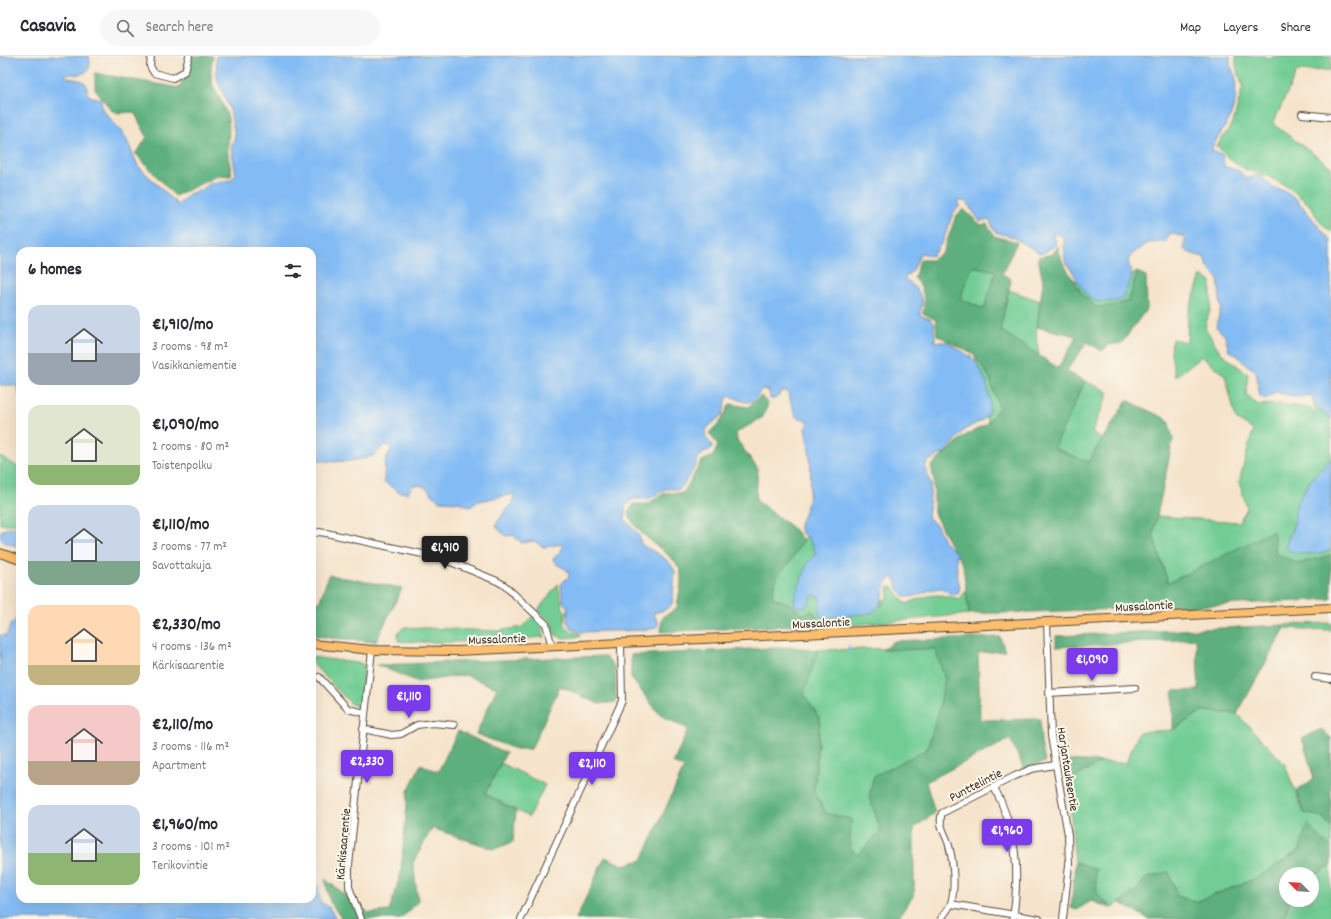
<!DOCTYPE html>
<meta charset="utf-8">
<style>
:root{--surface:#fff;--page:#f7f7f7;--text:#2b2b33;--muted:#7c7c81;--line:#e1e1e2;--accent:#7c3aed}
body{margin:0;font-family:Dekko,sans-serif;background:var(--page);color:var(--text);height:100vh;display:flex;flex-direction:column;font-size:15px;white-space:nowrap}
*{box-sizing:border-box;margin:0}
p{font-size:13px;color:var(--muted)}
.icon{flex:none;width:22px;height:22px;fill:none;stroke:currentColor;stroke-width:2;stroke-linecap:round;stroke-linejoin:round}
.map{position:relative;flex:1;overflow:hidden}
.drawer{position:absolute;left:16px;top:191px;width:300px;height:656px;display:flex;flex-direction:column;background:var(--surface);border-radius:12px;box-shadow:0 4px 16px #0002}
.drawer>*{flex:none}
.needle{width:26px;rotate:295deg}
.controls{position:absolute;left:1279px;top:811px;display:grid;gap:8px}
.controls a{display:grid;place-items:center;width:40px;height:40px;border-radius:50%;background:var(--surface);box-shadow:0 4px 16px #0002;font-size:20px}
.price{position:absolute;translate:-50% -34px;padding:0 9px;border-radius:4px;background:var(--accent);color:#fff;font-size:13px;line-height:26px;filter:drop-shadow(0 1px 2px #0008)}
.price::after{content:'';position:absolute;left:50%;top:24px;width:12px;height:9px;margin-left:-6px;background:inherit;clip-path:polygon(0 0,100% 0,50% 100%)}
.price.on{background:#222;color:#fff}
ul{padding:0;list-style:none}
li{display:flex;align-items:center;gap:12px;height:100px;padding:0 12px}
li span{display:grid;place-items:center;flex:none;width:112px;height:80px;border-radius:12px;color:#555}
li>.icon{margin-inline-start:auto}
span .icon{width:48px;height:48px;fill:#fffc;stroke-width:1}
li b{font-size:17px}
h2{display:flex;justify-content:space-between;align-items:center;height:48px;padding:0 12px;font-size:17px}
header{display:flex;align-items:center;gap:24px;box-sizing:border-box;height:56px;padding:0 20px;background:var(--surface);border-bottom:1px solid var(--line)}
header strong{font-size:19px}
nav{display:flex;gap:22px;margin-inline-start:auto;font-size:14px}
.search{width:280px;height:36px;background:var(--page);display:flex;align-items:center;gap:10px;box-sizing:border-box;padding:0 14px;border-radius:22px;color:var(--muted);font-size:15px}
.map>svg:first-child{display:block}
.green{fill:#72cd94;stroke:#567c59}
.forest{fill:#5db07e;stroke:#4c6d4e;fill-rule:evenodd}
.water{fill:#83bcf4;stroke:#5f7389}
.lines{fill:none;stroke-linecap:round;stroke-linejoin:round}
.stream{stroke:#83bcf4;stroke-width:2}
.minor-casing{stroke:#574638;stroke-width:8}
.major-casing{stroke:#574638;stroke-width:10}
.minor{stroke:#fff;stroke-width:6}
.major{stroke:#fbbe6e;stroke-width:8}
.labels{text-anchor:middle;stroke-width:4;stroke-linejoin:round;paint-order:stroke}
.street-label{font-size:13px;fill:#3b2a1e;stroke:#fbf7ec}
</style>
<header>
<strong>Casavia</strong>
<div class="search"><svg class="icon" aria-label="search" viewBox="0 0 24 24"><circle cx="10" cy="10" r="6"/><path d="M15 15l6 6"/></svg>Search here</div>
<nav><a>Map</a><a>Layers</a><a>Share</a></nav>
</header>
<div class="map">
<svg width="1331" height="863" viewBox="0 0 1331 863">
<rect width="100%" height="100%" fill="#fbf7ec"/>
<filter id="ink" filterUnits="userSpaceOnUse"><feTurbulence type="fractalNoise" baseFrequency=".025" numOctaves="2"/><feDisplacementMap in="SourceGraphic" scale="8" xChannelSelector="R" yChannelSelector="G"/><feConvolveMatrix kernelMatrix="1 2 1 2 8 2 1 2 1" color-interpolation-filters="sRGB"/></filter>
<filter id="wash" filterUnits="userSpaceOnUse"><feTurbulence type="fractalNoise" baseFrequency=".012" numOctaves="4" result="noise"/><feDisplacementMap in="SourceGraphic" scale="16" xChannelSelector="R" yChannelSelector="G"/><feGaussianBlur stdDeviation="0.9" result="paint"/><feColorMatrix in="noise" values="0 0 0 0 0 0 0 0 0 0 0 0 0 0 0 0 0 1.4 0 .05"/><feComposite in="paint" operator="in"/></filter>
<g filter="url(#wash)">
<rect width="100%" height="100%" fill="#f5e4cb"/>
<g class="green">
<polygon points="1236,0 1264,0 1268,2 1277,0 1331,0 1331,14 1297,15 1273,68 1331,111 1331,176 1320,166 1309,148 1288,131 1267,120 1247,114 1233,106 1217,90 1233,67 1243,30 1236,10"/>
<polygon points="972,210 996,215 984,253 960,243"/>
<polygon points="1137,216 1129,245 1112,250 1096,251 1081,237 1073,223 1089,232 1124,224"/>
<polygon points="1201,220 1211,226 1211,250 1205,272 1221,297 1248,318 1246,338 1258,349 1279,348 1310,352 1315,360 1313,341 1331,337 1331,499 1298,508 1276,497 1273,476 1168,527 1153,479 1157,460 1239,466 1247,452 1239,426 1253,374 1236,363 1225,319 1202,300 1175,321 1171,297 1172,283 1187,286 1188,257"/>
<polygon points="1009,234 1040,245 1036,278 1039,299 1000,274"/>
<polygon points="975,299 990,322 999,352 988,367 979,341 981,325"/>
<polygon points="1085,325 1109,336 1092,376 1102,384 1088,406 1054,392"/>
<polygon points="0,400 20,412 20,468 0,468"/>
<path d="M808 476 845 554 884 543 881 551 889 539 888 531H893L906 548C928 539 936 536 959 543L966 535 969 558 853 569 852 564 820 568 813 555 802 558 789 548 772 541 777 520 789 507Z"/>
<polygon points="558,528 562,551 566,556 564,567 569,575 580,578 580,581 564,582 555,579 551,566 538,554"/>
<path d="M534 559 541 570 544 581C495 585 447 588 398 585V577L404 571 497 575 522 571Z"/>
<polygon points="1331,567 1331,574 1285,572 1284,569"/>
<polygon points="912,592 935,593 945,623 938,658 927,693 874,720 869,740 881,774 858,799 850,793 816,778 814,736 820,663 804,638 809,615 818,594"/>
<polygon points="312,601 364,608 361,647 358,652 350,647 312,607"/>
<polygon points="1202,655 1237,658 1284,707 1304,757 1323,761 1331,772 1331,792 1307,768 1300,794 1257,822 1196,846 1177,840 1168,816 1146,822 1132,839 1111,852 1097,837 1095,813 1075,806 1068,726 1101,706 1126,707 1139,676 1173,674"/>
<polygon points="501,707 545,729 529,761 485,738"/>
<polygon points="1331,809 1331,863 1283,863 1290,844 1312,844 1312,821"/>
</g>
<g class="forest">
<path d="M188 0H213C206 31 218 33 227 59 231 72 227 86 228 99 228 107 233 113 231 120L219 119 175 140 135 97 138 95 147 81 134 56 119 57 111 54 95 33V17L180 32Z"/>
<path d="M963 153 981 169 987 168 994 180 1017 186 1002 218 1011 223 1000 274 1058 312 1077 280 1037 271 1043 225 1038 201 1053 198 1058 190 1062 205 1081 237 1096 251 1112 250 1129 245 1137 216 1146 220 1147 252 1122 287 1109 289 1102 295 1087 286 1066 316 1085 325 1054 392 1088 406 1127 344 1168 364 1173 383 1153 479 1168 527 1273 475 1276 497 1298 508 1331 499V543L1184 551 969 558 963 509 947 483 934 457V424L931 410 963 381 988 367 999 352 990 322 975 299 937 279 936 264 923 257C926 244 924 232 914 222L920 204H932L943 196 956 160ZM972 210 996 215 984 253 960 243Z"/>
<path d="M761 340 768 348 763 361 736 377 737 384 758 413 756 444 795 474 803 485 789 507 777 520 772 541 789 548 802 558 813 555 820 568 661 576 662 562 677 552C678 541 682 528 681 518 679 498 635 482 628 456L634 448H648L664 437H683L702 405 713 400 718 389 709 377 721 365 730 348 748 351Z"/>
<polygon points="329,519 402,532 376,586 331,582 312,579 312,545 319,547"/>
<polygon points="1284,569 1285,572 1237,658 1202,655 1173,674 1173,635 1199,634 1196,583 1056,591 1056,580"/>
<polygon points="1000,581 1005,595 978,597 980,664 1040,663 1041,687 1045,706 1024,713 1010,683 926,726 935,757 914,772 914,839 897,863 576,863 605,801 623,809 642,804 684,712 673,707 688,673 660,659 631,622 631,599 792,591 818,594 804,638 820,663 814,736 826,757 851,763 850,793 858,799 881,774 869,740 874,720 927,693 938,658 945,623 935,593 883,594 894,585"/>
<polygon points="604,600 615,611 616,646 599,648 560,630 531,693 515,693 476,678 497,632 465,619 418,626 377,609"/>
<polygon points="1321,673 1331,682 1331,772 1323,761 1304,757 1296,734 1314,723 1302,682"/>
<polygon points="458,675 506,697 485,738 516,755 513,786 494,793 432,772 413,807 418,845 401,863 342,863 330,846 325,823 369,857 389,855 401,817 408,735 421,708 438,716"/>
<polygon points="1065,704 1101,706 1068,726"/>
<polygon points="1307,768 1331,792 1331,809 1312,821 1312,818 1286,818 1286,844 1290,844 1283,863 1149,863 1120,847 1132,839 1146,822 1169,816 1177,840 1196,846 1257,822 1300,794"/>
<polygon points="1075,806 1095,813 1097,837 1111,852 1091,845 1077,854 1071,852"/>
</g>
<g class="water">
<path d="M0 0H89C93 18 83 19 68 18L65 20C71 25 80 21 86 28 88 32 87 36 89 40L101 43 102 53 125 80 138 110 178 149 189 138 203 133 211 127 231 124 236 118 231 92 235 80 230 54 217 23 216 0H1230V9L1236 22 1235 46 1230 62 1211 93 1223 99 1224 110 1239 115 1247 123 1255 120H1261L1273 132 1284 135 1296 143 1331 185V363L1319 353 1311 339 1298 341 1276 336 1266 343 1260 340 1256 315 1244 307 1238 300 1229 295 1225 280 1216 271 1221 252 1218 222 1209 213 1204 201 1190 197 1184 193 1185 181 1170 177 1165 186 1148 187 1131 199 1128 205 1131 216V224L1122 242 1118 245 1097 246C1080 238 1076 217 1065 205L1064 184 1061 179 1052 178 1056 185 1055 189 1043 197H1039L1013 181 995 176 989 163 980 165 966 146 959 144V151L953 157 943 185 932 200 922 197 920 198 913 214 904 223C913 228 923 237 922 249 921 253 920 256 920 259L930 263 934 267 935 286H948L975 304 986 325 990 346 989 355 984 363 964 374 946 396 928 405 925 411 931 429 928 461 937 470 944 485 956 497 957 518 960 531 958 537 953 539C950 537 946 533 942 533 928 530 915 546 903 539 896 534 898 525 893 521 878 528 890 547 871 557L823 562 819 557 820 542 816 539 812 540 806 550 800 552 795 550 794 543 807 508 816 497 807 480 801 477 799 469C815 440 812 404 805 372L808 368 805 363 796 361 787 335H782L775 343H770L769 335 762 333C758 335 759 340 755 343 744 352 736 338 727 341L723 358 707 372 705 381 712 389V392L699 400 695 411 680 433H666L648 443H633L625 450V464L639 479 641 488C652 496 670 501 675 516L672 548 665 554 653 557 659 568 655 572 646 574 579 576 572 573 567 566 568 552 563 546 561 528 569 520V517C565 510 556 511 553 503L561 495 563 488 544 491 534 485 522 487 513 479 506 480 496 471C498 459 515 450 514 438L479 445 470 451 459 446 440 445C427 437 431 429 413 429L408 437 399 436 384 426 385 406 391 393 387 389C381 390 378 398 372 400 358 406 325 408 312 402V195H20V341L18 333 14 329H0Z"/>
<path d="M1331 403V494C1322 499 1292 500 1285 491L1294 468 1296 449 1310 425Z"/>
<polygon points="11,471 20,473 20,491 4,486 0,482 1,475"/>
<polygon points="20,559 20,843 312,843 312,823 318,830 320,846 329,851 336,863 0,863 0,579 6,580 11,568"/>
</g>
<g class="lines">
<g class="stream">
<polyline points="848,560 848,571"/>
<polyline points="849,590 850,595"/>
</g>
</g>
</g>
<g filter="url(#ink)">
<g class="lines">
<defs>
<g id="minor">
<polyline points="151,0 150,10 154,17 173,22 185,15 189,0"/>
<polyline points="1302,58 1331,61"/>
<polyline points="312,478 319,476 326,477 441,502 497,525 504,529 546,568 552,591"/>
<polyline points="1047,566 1051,680 1068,779 1069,809 1063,863"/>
<polyline points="319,621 348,653 365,657"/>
<polyline points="1315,621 1331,623"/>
<polyline points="1049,637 1135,632"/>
<polyline points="363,673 392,679 401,678 417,669 433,667 454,669"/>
<path d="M994 731C1017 775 1020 814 1013 863"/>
<polyline points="951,848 1039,863"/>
<polyline points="361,863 349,831 349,809 372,594"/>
<polyline points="521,863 622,645 621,587"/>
<path d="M941 863C944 858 949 853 951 847 956 830 953 803 948 786 944 776 938 767 942 757L1015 720 1031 713 1055 709"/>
</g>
<g id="major">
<polyline points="0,497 20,504"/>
<polyline points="312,588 372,594 457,595 1331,552"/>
</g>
</defs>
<use href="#minor" class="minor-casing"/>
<use href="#major" class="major-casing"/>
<use href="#minor" class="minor"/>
<use href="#major" class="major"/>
</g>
</g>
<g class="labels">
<g class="street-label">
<text transform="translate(1144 549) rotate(-3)" y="5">Mussalontie</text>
<text transform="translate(821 566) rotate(-3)" y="5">Mussalontie</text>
<text transform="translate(497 582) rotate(-2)" y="5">Mussalontie</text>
<text transform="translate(1069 713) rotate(81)" y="5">Harjantauksentie</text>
<text transform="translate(975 728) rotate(-27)" y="5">Punttelintie</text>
<text transform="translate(342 788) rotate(-85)" y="5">Kärkisaarentie</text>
</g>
</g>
</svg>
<div class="controls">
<a><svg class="needle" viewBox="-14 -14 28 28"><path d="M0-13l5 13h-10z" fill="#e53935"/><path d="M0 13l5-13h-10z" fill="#7c7c81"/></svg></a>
</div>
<b class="price on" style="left:445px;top:514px">€1,910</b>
<b class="price" style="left:1092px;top:626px">€1,090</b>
<b class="price" style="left:409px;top:663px">€1,110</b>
<b class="price" style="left:367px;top:728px">€2,330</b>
<b class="price" style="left:592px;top:730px">€2,110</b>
<b class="price" style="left:1007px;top:797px">€1,960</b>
<section class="drawer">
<h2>6 homes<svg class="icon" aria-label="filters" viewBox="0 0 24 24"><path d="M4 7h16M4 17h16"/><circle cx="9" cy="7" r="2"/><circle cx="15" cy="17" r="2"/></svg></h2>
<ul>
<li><span style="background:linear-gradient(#c9d6e8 60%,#9aa5b1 0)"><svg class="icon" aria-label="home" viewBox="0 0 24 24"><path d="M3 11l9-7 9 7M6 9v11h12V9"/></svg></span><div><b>€1,910/mo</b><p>3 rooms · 98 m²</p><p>Vasikkaniementie</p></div></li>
<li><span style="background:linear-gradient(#dfe7d0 75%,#8fb573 0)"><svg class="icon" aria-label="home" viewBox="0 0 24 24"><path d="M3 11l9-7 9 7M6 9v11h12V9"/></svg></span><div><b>€1,090/mo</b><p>2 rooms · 80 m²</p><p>Toistenpolku</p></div></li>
<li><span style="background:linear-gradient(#c9d6e8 70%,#7fa58c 0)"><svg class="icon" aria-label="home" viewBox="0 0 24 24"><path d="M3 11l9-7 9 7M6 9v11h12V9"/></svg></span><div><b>€1,110/mo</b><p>3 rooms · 77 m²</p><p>Savottakuja</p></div></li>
<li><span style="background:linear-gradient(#ffd9b3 75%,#c2b280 0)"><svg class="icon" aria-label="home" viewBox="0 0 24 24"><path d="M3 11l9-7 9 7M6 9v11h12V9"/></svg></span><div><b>€2,330/mo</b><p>4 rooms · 136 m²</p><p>Kärkisaarentie</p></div></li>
<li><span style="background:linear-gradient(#f6c9c9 70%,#b9a48a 0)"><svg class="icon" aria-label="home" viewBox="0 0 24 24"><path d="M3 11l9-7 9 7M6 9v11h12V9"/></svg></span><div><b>€2,110/mo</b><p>3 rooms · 116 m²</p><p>Apartment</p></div></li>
<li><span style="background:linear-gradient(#c9d6e8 60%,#8fb573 0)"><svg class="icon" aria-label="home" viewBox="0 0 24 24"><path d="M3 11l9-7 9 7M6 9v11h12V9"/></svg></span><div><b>€1,960/mo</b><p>3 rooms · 101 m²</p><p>Terikovintie</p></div></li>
</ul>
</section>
</div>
